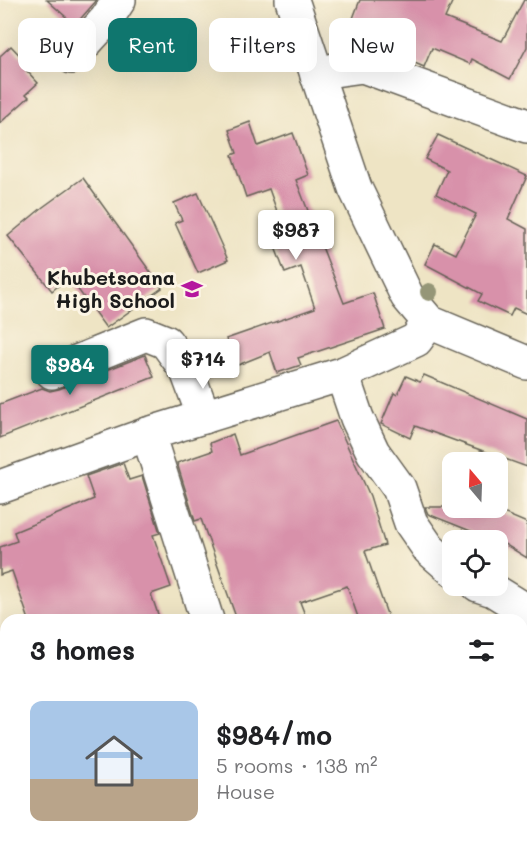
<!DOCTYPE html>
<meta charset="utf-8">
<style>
:root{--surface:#fff;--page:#f6f6f6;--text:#202124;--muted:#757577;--line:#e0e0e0;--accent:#0f766e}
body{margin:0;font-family:Mali,sans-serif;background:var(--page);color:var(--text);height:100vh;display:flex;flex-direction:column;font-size:22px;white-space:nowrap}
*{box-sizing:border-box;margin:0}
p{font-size:20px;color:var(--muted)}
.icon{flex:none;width:33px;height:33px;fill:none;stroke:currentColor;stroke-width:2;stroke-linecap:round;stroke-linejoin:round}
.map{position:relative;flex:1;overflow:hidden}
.details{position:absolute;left:0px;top:614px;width:528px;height:236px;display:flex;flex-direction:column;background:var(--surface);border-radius:18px 18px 0 0;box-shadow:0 6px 24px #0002}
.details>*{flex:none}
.top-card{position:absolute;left:18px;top:18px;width:492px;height:54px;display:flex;gap:12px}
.needle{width:39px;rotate:341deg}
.tools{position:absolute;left:442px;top:452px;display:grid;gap:12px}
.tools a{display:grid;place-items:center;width:66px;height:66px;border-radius:12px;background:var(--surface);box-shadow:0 6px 24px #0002;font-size:30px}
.price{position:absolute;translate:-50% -51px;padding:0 14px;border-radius:6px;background:#fff;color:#222;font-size:20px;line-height:39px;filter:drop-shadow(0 2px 3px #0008)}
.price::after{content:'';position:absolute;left:50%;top:36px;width:18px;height:14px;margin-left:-9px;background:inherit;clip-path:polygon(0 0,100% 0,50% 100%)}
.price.active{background:var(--accent);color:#fff}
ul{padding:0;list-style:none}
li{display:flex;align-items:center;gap:18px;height:150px;padding:0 30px}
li+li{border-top:2px solid var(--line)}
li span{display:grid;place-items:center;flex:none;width:168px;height:120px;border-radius:12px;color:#555}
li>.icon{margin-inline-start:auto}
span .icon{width:72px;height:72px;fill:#fffc;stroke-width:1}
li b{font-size:26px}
h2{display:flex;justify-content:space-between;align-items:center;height:72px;padding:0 30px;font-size:26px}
.tag{padding:0 21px;border-radius:12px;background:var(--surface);box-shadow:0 6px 24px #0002;font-size:21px;line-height:54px}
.tag.active{background:var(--accent);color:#fff}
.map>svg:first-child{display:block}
.building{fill:#d891aa}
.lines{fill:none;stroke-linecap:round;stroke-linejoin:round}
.minor-casing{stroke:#666257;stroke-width:36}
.minor{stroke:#fff;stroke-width:33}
.tree{fill:#959677}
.labels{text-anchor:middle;stroke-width:6;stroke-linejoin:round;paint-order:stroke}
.poi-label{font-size:20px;font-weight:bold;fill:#1c1c1c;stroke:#fcf5e5;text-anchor:end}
</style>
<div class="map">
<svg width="527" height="848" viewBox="0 0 527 848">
<rect width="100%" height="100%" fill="#fcf5e5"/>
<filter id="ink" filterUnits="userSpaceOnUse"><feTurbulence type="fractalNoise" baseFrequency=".0167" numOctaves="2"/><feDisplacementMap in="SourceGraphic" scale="12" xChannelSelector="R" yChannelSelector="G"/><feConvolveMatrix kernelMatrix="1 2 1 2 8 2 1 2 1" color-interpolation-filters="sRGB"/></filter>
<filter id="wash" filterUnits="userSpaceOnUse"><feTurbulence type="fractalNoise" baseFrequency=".008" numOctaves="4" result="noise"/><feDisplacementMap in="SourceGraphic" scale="24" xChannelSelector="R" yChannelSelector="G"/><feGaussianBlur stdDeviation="1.35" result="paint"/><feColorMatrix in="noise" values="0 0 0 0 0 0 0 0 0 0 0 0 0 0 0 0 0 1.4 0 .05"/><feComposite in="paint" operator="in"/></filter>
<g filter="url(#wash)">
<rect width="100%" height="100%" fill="#eee4c4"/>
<g id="blocks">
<g class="building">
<polygon points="47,0 97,0 75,25"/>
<polygon points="360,0 453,0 445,18 502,41 524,0 527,0 527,47 510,79 472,59 470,64 432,48 424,67 347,34"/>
<polygon points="11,46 30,66 26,70 38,83 26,94 29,97 0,123 0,56"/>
<polygon points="250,122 258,146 293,133 308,175 296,180 344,303 373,293 385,329 298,358 301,365 277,373 270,352 238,365 226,339 315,308 301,267 285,273 270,234 283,228 269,189 246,197 232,155 237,153 229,130"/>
<polygon points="438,135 527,176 508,219 527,229 527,314 514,308 510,316 478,301 482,294 425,264 435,244 456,254 476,214 436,194 447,170 425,159"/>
<polygon points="83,178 162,288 106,328 69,277 52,291 8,236 43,207"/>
<polygon points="198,193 228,260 198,273 175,223 182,220 174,203"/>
<polygon points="145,355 154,377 0,438 0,404 42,388 50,391 59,389"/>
<polygon points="424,375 527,419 527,467 415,426 410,438 381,424 394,393 397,395 406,376 420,382"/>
<polygon points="336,421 370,496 385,545 365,551 389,620 359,620 347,586 300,602 307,620 237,620 201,519 195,521 177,463 212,451 210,443 233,434 240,455"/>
<polygon points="123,463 129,480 142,476 160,533 153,535 171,587 151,594 160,620 29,620 12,571 0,575 0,547 17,541 14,532 94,499 86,476"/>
<polygon points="425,507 489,507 527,523 527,558 498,540 469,540 473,532 428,514"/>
</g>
</g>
</g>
<g filter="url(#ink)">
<use href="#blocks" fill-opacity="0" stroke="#666257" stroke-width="1.5"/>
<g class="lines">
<defs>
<g id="minor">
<polyline points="292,0 355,188 407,296 429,322 527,363"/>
<polyline points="72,57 106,20 119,0"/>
<polyline points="317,76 334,70 363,66 527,126"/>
<polyline points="52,372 146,334 166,342 187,371 204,417"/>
<polyline points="342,374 357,418 373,452 399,488 411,523 429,549 453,570"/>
<polyline points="148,434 207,620"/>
<polyline points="0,487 148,434 342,374 416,340 429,322"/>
<polyline points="478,585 493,590 527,611"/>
<polyline points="0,688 6,705"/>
<polyline points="522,716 527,715"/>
<polyline points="61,843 63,848"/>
<polyline points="199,843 200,848"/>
<polyline points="408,843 410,848"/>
<polyline points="147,848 161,843"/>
</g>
</defs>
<use href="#minor" class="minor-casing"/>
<use href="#minor" class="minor"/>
</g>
<circle class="tree" cx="429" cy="292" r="9"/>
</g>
<defs>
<symbol id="school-bare" viewBox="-9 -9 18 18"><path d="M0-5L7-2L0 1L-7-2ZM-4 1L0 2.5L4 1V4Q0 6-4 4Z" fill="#b5179e" stroke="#fcf5e5" stroke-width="2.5" paint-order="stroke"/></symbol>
</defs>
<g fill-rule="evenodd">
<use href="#school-bare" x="177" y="274" width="30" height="30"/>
</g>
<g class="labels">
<g class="poi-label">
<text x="175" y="285">Khubetsoana<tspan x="175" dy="23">High School</tspan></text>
</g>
</g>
</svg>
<div class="tools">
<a><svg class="needle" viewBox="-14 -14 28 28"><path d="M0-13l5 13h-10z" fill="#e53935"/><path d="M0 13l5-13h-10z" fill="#757577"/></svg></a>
<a><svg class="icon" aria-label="locate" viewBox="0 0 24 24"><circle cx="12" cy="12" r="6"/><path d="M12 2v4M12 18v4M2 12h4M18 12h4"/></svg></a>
</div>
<b class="price" style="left:296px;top:261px">$987</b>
<b class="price" style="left:203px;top:390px">$714</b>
<b class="price active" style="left:70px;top:396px">$984</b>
<div class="top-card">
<a class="tag">Buy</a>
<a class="tag active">Rent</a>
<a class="tag">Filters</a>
<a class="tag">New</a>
</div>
<section class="details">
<h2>3 homes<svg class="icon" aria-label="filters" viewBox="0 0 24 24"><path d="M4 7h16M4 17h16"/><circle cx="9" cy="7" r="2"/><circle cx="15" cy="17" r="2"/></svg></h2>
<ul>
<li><span style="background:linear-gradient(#a9c7e8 65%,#b9a48a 0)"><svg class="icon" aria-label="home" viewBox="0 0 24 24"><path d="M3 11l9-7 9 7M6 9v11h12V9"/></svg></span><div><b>$984/mo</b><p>5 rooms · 138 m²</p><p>House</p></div></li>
</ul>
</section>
</div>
